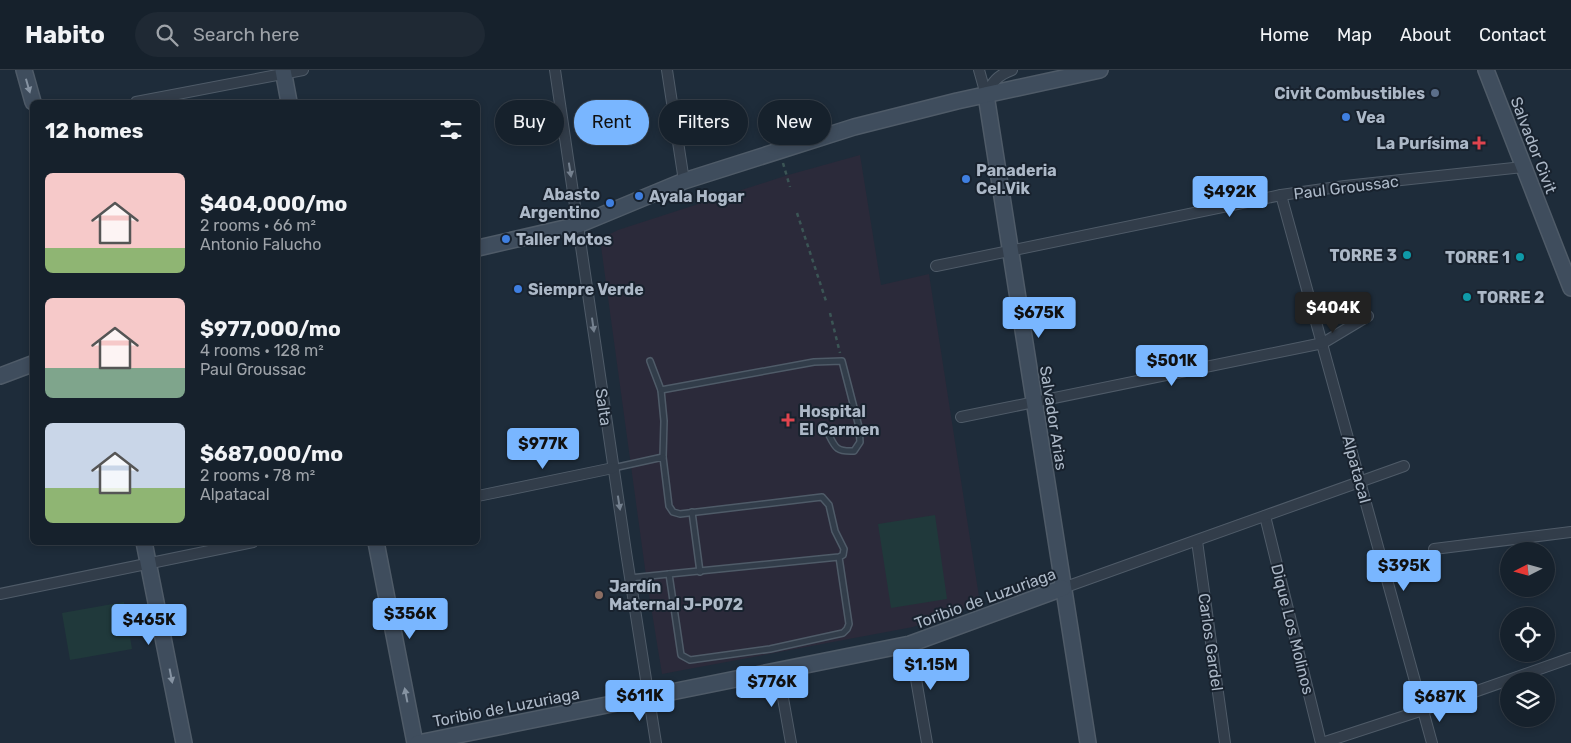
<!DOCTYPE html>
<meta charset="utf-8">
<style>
:root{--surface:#16212c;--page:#1f2934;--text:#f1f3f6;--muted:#9ea3a9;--line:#353e48;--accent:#79b6ff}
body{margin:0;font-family:Rubik,sans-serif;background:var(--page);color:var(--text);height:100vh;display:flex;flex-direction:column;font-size:19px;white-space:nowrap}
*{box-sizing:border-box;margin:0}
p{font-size:16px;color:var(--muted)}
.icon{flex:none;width:28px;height:28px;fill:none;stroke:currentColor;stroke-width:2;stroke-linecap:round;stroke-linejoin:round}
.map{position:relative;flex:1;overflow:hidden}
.side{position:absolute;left:30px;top:30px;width:450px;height:445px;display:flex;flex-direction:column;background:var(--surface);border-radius:8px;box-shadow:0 2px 8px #0003,0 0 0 1px var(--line)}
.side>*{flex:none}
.banner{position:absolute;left:495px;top:30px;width:475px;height:45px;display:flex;gap:10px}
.needle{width:32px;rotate:264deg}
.controls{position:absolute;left:1500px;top:472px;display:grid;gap:10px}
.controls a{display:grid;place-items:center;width:55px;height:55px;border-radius:50%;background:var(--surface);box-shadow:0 2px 8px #0003,0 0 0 1px var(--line);font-size:25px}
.price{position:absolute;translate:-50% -42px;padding:0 11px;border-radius:5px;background:var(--accent);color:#111;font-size:16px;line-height:32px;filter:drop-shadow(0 1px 2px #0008)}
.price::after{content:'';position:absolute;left:50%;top:30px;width:15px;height:11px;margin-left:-8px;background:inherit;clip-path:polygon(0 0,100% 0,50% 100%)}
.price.active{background:#222;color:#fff}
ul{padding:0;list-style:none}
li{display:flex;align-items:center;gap:15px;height:125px;padding:0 15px}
li span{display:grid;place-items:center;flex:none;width:140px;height:100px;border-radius:8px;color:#555}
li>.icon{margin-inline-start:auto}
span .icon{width:60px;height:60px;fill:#fffc;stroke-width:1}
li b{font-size:21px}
h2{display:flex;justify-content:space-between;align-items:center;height:60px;padding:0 15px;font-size:21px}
.chip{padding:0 18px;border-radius:22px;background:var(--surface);box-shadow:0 2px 8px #0003,0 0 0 1px var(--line);font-size:18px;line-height:45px}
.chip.active{background:var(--accent);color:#111}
header{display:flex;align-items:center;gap:30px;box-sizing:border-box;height:70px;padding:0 25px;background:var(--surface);border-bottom:1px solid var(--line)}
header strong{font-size:24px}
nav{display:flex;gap:28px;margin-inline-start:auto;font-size:18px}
.search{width:350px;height:45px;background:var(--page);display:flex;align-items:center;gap:12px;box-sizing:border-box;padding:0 18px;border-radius:28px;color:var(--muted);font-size:19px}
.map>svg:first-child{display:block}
.medical{fill:#2b2a3a}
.green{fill:#20393b}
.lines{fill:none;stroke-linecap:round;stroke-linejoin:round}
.lane-casing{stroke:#4f5b68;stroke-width:8}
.street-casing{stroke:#4f5b68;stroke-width:12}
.secondary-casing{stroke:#4f5b68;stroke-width:18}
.path{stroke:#3b5555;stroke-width:2.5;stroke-dasharray:4 4;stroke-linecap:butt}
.lane{stroke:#323d4a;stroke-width:5}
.street{stroke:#323d4a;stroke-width:10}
.secondary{stroke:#3f4d5d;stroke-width:15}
.oneway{fill:#8693a2}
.oneway2{fill:#75818f}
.service-dot{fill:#5c6f8a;stroke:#18222e;stroke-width:2}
.shop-dot{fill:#3f7fe0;stroke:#18222e;stroke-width:2}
.health-dot{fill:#e0444e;stroke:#18222e;stroke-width:2}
.culture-dot{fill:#0f9aa8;stroke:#18222e;stroke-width:2}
.education-dot{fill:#8d6e63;stroke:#18222e;stroke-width:2}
.labels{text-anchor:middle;stroke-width:4;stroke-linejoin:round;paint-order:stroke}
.poi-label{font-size:16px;font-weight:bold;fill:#acb8c7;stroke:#18222e;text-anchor:start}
.street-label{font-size:16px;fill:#acb8c7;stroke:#18222e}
</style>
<header>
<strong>Habito</strong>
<div class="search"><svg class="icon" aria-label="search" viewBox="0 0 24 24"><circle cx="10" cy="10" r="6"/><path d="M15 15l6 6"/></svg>Search here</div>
<nav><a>Home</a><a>Map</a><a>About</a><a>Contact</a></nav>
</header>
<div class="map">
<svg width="1571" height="673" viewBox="0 0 1571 673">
<rect width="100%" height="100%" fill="#1e2c3a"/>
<polygon class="medical" points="860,85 881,215 929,204 980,533 913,557 662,604 646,506 600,169 618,160 788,105"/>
<g class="green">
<polygon points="935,445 947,529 891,538 878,454"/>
<polygon points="124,532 132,579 70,590 62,543"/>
</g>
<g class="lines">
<defs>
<g id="lane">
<polyline points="650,291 661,320 664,351 663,387"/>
<path d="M661 320 814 292 842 291 859 357 860 372 854 381C835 382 835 377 827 361"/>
<polyline points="613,398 663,387 669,436 673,442 680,444 822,427 829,435 835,461 844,479 843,485 839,487 669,504 681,585 690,590 770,579 843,563 847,559 849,554 839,487"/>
<polyline points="692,442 700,502"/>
<polyline points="630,508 669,504"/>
</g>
<g id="street">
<polyline points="555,0 626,482 656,673"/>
<polyline points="667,0 684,111"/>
<polyline points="979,0 986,25"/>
<path d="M986 25C992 12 998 5 1012 0"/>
<polyline points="136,32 303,0"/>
<polyline points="1281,125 1432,673"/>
<polyline points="936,196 1281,125 1345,116 1523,97"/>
<polyline points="961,347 1323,273 1368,246"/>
<polyline points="478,426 613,398"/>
<polyline points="1265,446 1321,673"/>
<polyline points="1197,471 1225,673"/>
<polyline points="1434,479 1571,462"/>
<polyline points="1063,518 1404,396"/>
<polyline points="0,524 253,472"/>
<polyline points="910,574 927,673"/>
<polyline points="778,600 791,673"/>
<polyline points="1322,673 1423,640 1571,588"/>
</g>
<g id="secondary">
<polyline points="24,0 33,32"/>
<polyline points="283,0 289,32"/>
<polyline points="1486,0 1571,218"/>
<polyline points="986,25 1088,673"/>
<polyline points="478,178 578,155 684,111 854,57 957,31 1100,0"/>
<polyline points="0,306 32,294"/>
<polyline points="144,472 184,673"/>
<polyline points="376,472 415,673"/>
<polyline points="418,673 910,574 1063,518"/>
</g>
</defs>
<use href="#lane" class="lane-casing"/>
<use href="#street" class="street-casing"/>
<use href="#secondary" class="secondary-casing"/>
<g class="path">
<polyline points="783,93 790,117"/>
<polyline points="797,143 827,234"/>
<polyline points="830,243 840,283"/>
</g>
<use href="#lane" class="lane"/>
<use href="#street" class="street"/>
<use href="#secondary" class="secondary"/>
</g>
<defs><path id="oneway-solid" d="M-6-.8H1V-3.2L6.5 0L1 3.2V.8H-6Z" transform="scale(1.25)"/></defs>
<g class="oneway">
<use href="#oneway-solid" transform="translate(28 16) rotate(74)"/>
<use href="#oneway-solid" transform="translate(171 606) rotate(79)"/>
<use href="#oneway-solid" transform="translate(406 625) rotate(-101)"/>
</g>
<g class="oneway2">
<use href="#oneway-solid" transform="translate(570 100) rotate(81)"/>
<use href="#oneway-solid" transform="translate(593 255) rotate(82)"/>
<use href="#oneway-solid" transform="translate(619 433) rotate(81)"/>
</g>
<circle class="service-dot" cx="1435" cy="23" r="5"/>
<g class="shop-dot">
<circle cx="1346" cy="47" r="5"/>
<circle cx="966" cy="109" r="5"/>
<circle cx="639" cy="126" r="5"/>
<circle cx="610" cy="133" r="5"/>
<circle cx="506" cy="169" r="5"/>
<circle cx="518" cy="219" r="5"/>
</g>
<g class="health-dot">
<path d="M1476.5 65.5h5v5h5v5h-5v5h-5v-5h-5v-5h5z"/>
<path d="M785.5 342.5h5v5h5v5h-5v5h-5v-5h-5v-5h5z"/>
</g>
<g class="culture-dot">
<circle cx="1407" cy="185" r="5"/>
<circle cx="1520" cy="187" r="5"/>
<circle cx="1467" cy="227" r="5"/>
</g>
<circle class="education-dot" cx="599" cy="525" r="5"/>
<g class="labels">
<g class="poi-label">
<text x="1425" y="29" text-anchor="end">Civit Combustibles</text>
<text x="1356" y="53">Vea</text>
<text x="1469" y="79" text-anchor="end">La Purísima</text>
<text x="976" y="106">Panaderia<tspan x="976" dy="18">Cel.Vik</tspan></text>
<text x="600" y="130" text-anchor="end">Abasto<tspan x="600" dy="18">Argentino</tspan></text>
<text x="649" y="132">Ayala Hogar</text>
<text x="516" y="175">Taller Motos</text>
<text x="1397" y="191" text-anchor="end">TORRE 3</text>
<text x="1510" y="193" text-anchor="end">TORRE 1</text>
<text x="528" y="225">Siempre Verde</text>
<text x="1477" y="233">TORRE 2</text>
<text x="799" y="347">Hospital<tspan x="799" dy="18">El Carmen</tspan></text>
<text x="609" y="522">Jardín<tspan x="609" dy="18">Maternal J-P072</tspan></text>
</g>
<g class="street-label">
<text transform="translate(1534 75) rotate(69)" y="6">Salvador Civit</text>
<text transform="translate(1346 117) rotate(-7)" y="6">Paul Groussac</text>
<text transform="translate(604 337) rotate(82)" y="6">Salta</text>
<text transform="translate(1054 348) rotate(81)" y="6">Salvador Arias</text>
<text transform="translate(1357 399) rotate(75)" y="6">Alpatacal</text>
<text transform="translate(985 528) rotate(-20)" y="6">Toribio de Luzuriaga</text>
<text transform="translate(1293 559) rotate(76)" y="6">Dique Los Molinos</text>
<text transform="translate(1211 572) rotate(82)" y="6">Carlos Gardel</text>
<text transform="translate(506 637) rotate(-11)" y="6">Toribio de Luzuriaga</text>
</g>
</g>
</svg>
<div class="controls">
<a><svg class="needle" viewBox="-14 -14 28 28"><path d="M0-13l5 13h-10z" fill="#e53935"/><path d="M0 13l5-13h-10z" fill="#9ea3a9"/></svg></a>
<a><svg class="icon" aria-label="locate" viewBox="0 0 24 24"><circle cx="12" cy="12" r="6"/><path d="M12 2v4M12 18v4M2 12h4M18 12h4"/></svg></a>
<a><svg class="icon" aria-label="layers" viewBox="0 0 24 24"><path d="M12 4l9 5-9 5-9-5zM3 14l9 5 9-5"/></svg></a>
</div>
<b class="price" style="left:1230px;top:148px">$492K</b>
<b class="price active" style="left:1333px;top:264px">$404K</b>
<b class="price" style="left:1039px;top:269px">$675K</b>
<b class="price" style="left:1172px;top:317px">$501K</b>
<b class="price" style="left:543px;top:400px">$977K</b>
<b class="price" style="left:1404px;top:522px">$395K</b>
<b class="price" style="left:410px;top:570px">$356K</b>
<b class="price" style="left:149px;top:576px">$465K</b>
<b class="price" style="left:931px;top:621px">$1.15M</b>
<b class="price" style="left:772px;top:638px">$776K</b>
<b class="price" style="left:640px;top:652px">$611K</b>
<b class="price" style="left:1440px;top:653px">$687K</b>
<div class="banner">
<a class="chip">Buy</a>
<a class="chip active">Rent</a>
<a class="chip">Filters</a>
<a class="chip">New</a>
</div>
<section class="side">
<h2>12 homes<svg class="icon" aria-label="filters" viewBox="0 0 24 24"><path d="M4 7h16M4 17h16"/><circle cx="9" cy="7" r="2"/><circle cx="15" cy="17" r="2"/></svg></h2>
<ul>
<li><span style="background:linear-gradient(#f6c9c9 75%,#8fb573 0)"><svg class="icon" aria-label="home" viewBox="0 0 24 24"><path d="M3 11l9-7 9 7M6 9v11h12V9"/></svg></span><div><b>$404,000/mo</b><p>2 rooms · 66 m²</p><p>Antonio Falucho</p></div></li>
<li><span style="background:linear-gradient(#f6c9c9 70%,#7fa58c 0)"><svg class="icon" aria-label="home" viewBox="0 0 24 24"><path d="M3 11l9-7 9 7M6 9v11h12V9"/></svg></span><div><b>$977,000/mo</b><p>4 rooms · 128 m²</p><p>Paul Groussac</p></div></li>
<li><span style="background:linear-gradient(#c9d6e8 65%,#8fb573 0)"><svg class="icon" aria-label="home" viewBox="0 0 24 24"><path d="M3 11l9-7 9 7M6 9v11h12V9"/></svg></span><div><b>$687,000/mo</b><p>2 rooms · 78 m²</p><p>Alpatacal</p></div></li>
</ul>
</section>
</div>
